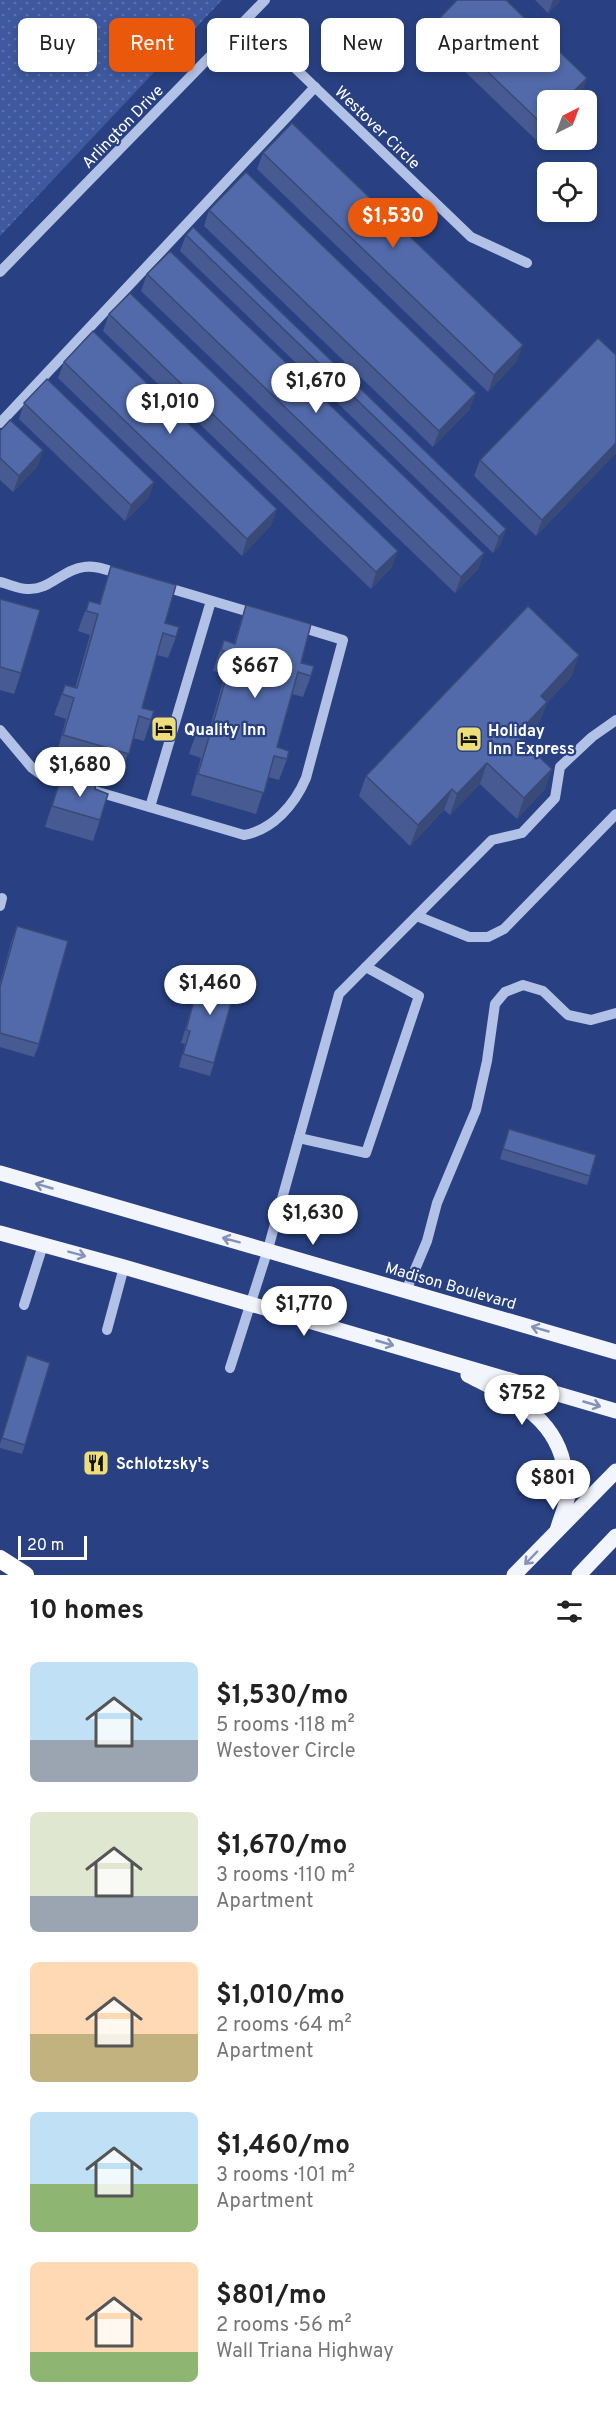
<!DOCTYPE html>
<meta charset="utf-8">
<style>
:root{--surface:#fff;--page:#f2f2f2;--text:#222;--muted:#767676;--accent:#ea580c}
body{margin:0;font-family:Overpass,sans-serif;background:var(--page);color:var(--text);height:100vh;display:flex;flex-direction:column;font-size:22px;white-space:nowrap}
*{box-sizing:border-box;margin:0}
p{font-size:20px;color:var(--muted)}
.icon{flex:none;width:33px;height:33px;fill:none;stroke:currentColor;stroke-width:2;stroke-linecap:round;stroke-linejoin:round}
.map{position:relative;height:1575px;overflow:hidden}
.sheet{display:flex;flex-direction:column;background:var(--surface);flex:1}
.sheet>*{flex:none}
.banner{position:absolute;left:18px;top:18px;width:580px;height:54px;display:flex;gap:12px}
.needle{width:39px;rotate:42deg}
.controls{position:absolute;left:537px;top:90px;display:grid;gap:12px}
.controls a{display:grid;place-items:center;width:60px;height:60px;border-radius:9px;background:var(--surface);box-shadow:0 3px 9px #0003;font-size:30px}
.scale{position:absolute;left:18px;bottom:15px;width:69px;box-sizing:border-box;padding-left:6px;border:3px solid #fff;border-top:0;font-size:16px;line-height:21px;white-space:nowrap;color:#fff;-webkit-text-stroke:4px #294182;paint-order:stroke}
.price{position:absolute;translate:-50% -51px;padding:0 14px;border-radius:21px;background:#fff;color:#222;font-size:20px;line-height:39px;filter:drop-shadow(0 2px 3px #0008)}
.price::after{content:'';position:absolute;left:50%;top:36px;width:18px;height:14px;margin-left:-9px;background:inherit;clip-path:polygon(0 0,100% 0,50% 100%)}
.price.on{background:var(--accent);color:#fff}
ul{padding:0;list-style:none}
li{display:flex;align-items:center;gap:18px;height:150px;padding:0 30px}
li span{display:grid;place-items:center;flex:none;width:168px;height:120px;border-radius:9px;color:#555}
li>.icon{margin-inline-start:auto}
span .icon{width:72px;height:72px;fill:#fffc;stroke-width:1}
li b{font-size:26px}
h2{display:flex;justify-content:space-between;align-items:center;height:72px;padding:0 30px;font-size:26px}
.pill{padding:0 21px;border-radius:9px;background:var(--surface);box-shadow:0 3px 9px #0003;font-size:21px;line-height:54px}
.pill.on{background:var(--accent);color:#fff}
.map>svg:first-child{display:block}
.grass{fill:url(#grass-dots)}
.lines{fill:none;stroke-linecap:round;stroke-linejoin:round}
.minor{stroke:#b2c1e6;stroke-width:10}
.major{stroke:#f3f5fd;stroke-width:15}
.highway{stroke:#fff;stroke-width:18}
.wall{fill:#475b92}
.shaded-wall{fill:#394a77}
.building{fill:#526aaa;stroke:#394a77;stroke-width:1.5}
.oneway{stroke:#8492b9}
.labels{text-anchor:middle;stroke-width:4.5;stroke-linejoin:round;paint-order:stroke}
.street-label{font-size:16px;fill:#fff;stroke:#294182}
.poi-label{font-size:16px;font-weight:bold;fill:#fff;stroke:#294182;text-anchor:start}
</style>
<div class="map">
<svg width="616" height="1575" viewBox="0 0 616 1575">
<defs>
<pattern id="grass-dots" width="8" height="8" patternUnits="userSpaceOnUse" patternTransform="scale(1.5)"><rect width="8" height="8" fill="#3e599f"/><path d="M2 2h.1M6 6h.1" fill="none" stroke="#5b72ad" stroke-width="1.8" stroke-linecap="round"/></pattern>
</defs>
<rect width="100%" height="100%" fill="#294182"/>
<polygon class="grass" points="0,0 222,0 0,236"/>
<g class="lines">
<g class="minor">
<polyline points="246,21 471,237 527,263"/>
<polyline points="0,272 265,0"/>
<polyline points="0,423 315,87"/>
<path d="M0 582C9 584 19 589 27 589 49 591 63 569 84 567 97 565 109 571 121 574"/>
<polyline points="162,586 256,614"/>
<polyline points="0,730 32,768 43,776 71,784"/>
<path d="M95 791 244 835C273 830 295 804 306 778L343 640 297 626"/>
<polyline points="150,807 211,601"/>
<polyline points="0,906 2,898"/>
<polyline points="417,916 469,937 488,937 504,929 616,814"/>
<polyline points="299,1138 366,1153 419,996 366,967"/>
<polyline points="406,1291 427,1241 437,1203 476,1110 487,1061 495,1004 505,992 523,985 543,991 568,1015 591,1020 616,1013"/>
<polyline points="24,1305 43,1245"/>
<polyline points="107,1330 124,1267"/>
<polyline points="230,1368 268,1249 339,994 492,840 522,833 555,798 560,767 592,737 616,720"/>
</g>
<g class="major">
<polyline points="0,1173 616,1352"/>
<polyline points="0,1233 124,1267 616,1411"/>
<path d="M468 1375C512 1398 558 1417 565 1472 566 1479 568 1488 568 1495 566 1507 560 1519 557 1531"/>
<polyline points="514,1575 616,1471"/>
<polyline points="579,1575 616,1536"/>
</g>
<polyline class="highway" points="0,1559 25,1575"/>
</g>
<g class="wall">
<polygon points="535,0 561,0 548,13"/>
<polygon points="436,22 587,78 581,94 575,100 548,100 548,129 536,140 430,38"/>
<polygon points="263,153 517,361 488,392 257,169"/>
<polygon points="209,210 470,409 433,447 204,226"/>
<polygon points="186,235 506,529 500,545 493,553 180,251"/>
<polygon points="147,274 484,553 478,569 455,593 141,291"/>
<polygon points="109,314 392,567 371,589 103,331"/>
<polygon points="616,355 616,453 536,536 474,476 480,460"/>
<polygon points="64,362 277,509 271,525 242,556 58,378"/>
<polygon points="24,403 154,482 148,498 125,521 19,419"/>
<polygon points="0,431 43,450 37,467 13,492 0,480"/>
<polygon points="111,566 165,623 176,637 168,658 157,655 142,708 151,720 144,741 133,738 121,774 56,756 66,719 54,715 65,685 75,688 90,635 78,631 81,622 89,601 99,604"/>
<polygon points="0,599 21,673 14,694 0,690"/>
<polygon points="246,605 301,663 311,676 303,697 292,694 277,747 287,759 279,780 268,777 256,814 191,795 201,758 189,754 192,745 200,724 210,727 225,674 213,671 216,661 224,640 234,643"/>
<polygon points="572,676 547,703 539,723 522,741 552,769 544,790 517,819 480,784 450,815 444,810 410,846 359,796 366,776"/>
<polygon points="68,775 95,789 100,820 93,841 45,827 60,780 65,781"/>
<polygon points="17,926 39,1044 34,1057 0,1047 0,983 12,939"/>
<polygon points="207,970 214,1063 210,1076 179,1067 185,1044 181,1043 190,1013 194,1000 197,1000"/>
<polygon points="509,1129 590,1176 587,1185 500,1159"/>
<polygon points="27,1355 25,1445 22,1454 0,1448 0,1444"/>
</g>
<g class="shaded-wall">
<polygon points="553,0 561,0 548,13"/>
<polygon points="587,78 581,94 575,100 565,100"/>
<polygon points="548,119 548,129 536,140 542,124"/>
<polygon points="523,345 517,361 488,392 494,375"/>
<polygon points="476,393 470,409 433,447 439,431"/>
<polygon points="616,443 616,453 536,536 542,520"/>
<polygon points="43,450 37,467 13,492 19,476"/>
<polygon points="154,482 148,498 125,521 131,505"/>
<polygon points="277,509 271,525 242,556 247,539"/>
<polygon points="506,529 500,545 493,553 499,537"/>
<polygon points="398,551 392,567 371,589 376,572"/>
<polygon points="484,553 478,569 455,593 461,577"/>
<polygon points="579,655 572,676 547,703 539,723 508,756 516,735 541,696"/>
<polygon points="487,763 480,784 450,815 457,794"/>
<polygon points="552,769 544,790 517,819 524,798"/>
<polygon points="452,789 444,810 410,846 418,825"/>
</g>
<g class="building">
<polygon points="457,0 506,0 587,78 565,100 548,100 548,119 542,124 436,22"/>
<polygon points="292,123 523,345 494,375 263,153"/>
<polygon points="246,172 476,393 439,431 209,210"/>
<polygon points="193,227 506,529 499,537 186,235"/>
<polygon points="170,251 484,553 461,577 147,274"/>
<polygon points="130,293 398,551 376,572 109,314"/>
<polygon points="93,331 277,509 247,539 64,362"/>
<polygon points="598,338 616,355 616,443 542,520 480,460"/>
<polygon points="47,379 154,482 131,505 24,403"/>
<polygon points="10,420 43,450 19,476 0,458 0,431"/>
<polygon points="111,566 176,585 165,623 179,627 176,637 163,633 142,708 154,711 151,720 139,716 129,754 63,735 74,698 62,694 65,685 77,688 98,614 86,611 89,601 100,604"/>
<polygon points="0,599 40,610 21,673 0,667"/>
<polygon points="246,605 311,624 301,663 314,666 311,676 298,672 277,747 289,751 287,759 274,756 264,793 198,774 209,737 197,734 200,724 212,727 233,653 221,650 224,640 235,644"/>
<polygon points="528,606 579,655 541,696 547,702 516,735 552,769 524,798 487,763 457,794 452,789 418,825 366,776"/>
<polygon points="68,775 96,783 95,789 108,794 100,820 52,806 60,780 66,781"/>
<polygon points="17,926 68,941 39,1044 0,1033 0,987"/>
<polygon points="207,970 238,979 214,1063 183,1054 190,1031 186,1030 194,1000 198,1000"/>
<polygon points="509,1129 596,1155 590,1176 503,1149"/>
<polygon points="27,1355 50,1363 25,1445 2,1438"/>
</g>
<defs><path id="oneway-shaft" d="M-6 0H5M1.5-3L5.5 0L1.5 3" fill="none" stroke-width="1.6" stroke-linecap="round" stroke-linejoin="round" transform="scale(1.5)"/></defs>
<g class="oneway">
<use href="#oneway-shaft" transform="translate(44 1186) rotate(-164)"/>
<use href="#oneway-shaft" transform="translate(231 1240) rotate(-165)"/>
<use href="#oneway-shaft" transform="translate(77 1254) rotate(15)"/>
<use href="#oneway-shaft" transform="translate(540 1329) rotate(-164)"/>
<use href="#oneway-shaft" transform="translate(385 1343) rotate(16)"/>
<use href="#oneway-shaft" transform="translate(592 1404) rotate(16)"/>
<use href="#oneway-shaft" transform="translate(531 1558) rotate(134)"/>
</g>
<defs>
<symbol id="hotel-square" viewBox="-11 -11 22 22"><rect x="-9" y="-9" width="18" height="18" rx="4" fill="#edde7a" stroke="#294182"/><path d="M-6-4.5h1.5V1H6V5H4.5V3h-9V5H-6ZM-4 0a1.8 1.8 0 1 1 3.6 0ZM.5 0V-2.5h3Q6-2.5 6 0Z" fill="#111"/></symbol>
<symbol id="restaurant-square" viewBox="-11 -11 22 22"><rect x="-9" y="-9" width="18" height="18" rx="4" fill="#edde7a" stroke="#294182"/><path d="M-5-6h1v4h1v-4h1v4h1v-4h1v5L-1.5 .5V6h-2V.5L-5-1ZM5-6V6H3V1.5H1.5Q1.5-4 5-6Z" fill="#111"/></symbol>
</defs>
<g fill-rule="evenodd">
<use href="#hotel-square" x="149" y="714" width="30" height="30"/>
<use href="#hotel-square" x="454" y="724" width="30" height="30"/>
<use href="#restaurant-square" x="81" y="1448" width="30" height="30"/>
</g>
<g class="labels">
<g class="street-label">
<text transform="translate(122 126) rotate(-46)" y="6">Arlington Drive</text>
<text transform="translate(378 127) rotate(44)" y="6">Westover Circle</text>
<text transform="translate(451 1285) rotate(16)" y="6">Madison Boulevard</text>
</g>
<g class="poi-label">
<text x="184" y="735">Quality Inn</text>
<text x="488" y="736">Holiday<tspan x="488" dy="18">Inn Express</tspan></text>
<text x="116" y="1469">Schlotzsky's</text>
</g>
</g>
</svg>
<div class="controls">
<a><svg class="needle" viewBox="-14 -14 28 28"><path d="M0-13l5 13h-10z" fill="#e53935"/><path d="M0 13l5-13h-10z" fill="#767676"/></svg></a>
<a><svg class="icon" aria-label="locate" viewBox="0 0 24 24"><circle cx="12" cy="12" r="6"/><path d="M12 2v4M12 18v4M2 12h4M18 12h4"/></svg></a>
</div>
<div class="scale">20 m</div>
<b class="price on" style="left:393px;top:249px">$1,530</b>
<b class="price" style="left:316px;top:414px">$1,670</b>
<b class="price" style="left:170px;top:435px">$1,010</b>
<b class="price" style="left:255px;top:699px">$667</b>
<b class="price" style="left:80px;top:798px">$1,680</b>
<b class="price" style="left:210px;top:1016px">$1,460</b>
<b class="price" style="left:313px;top:1246px">$1,630</b>
<b class="price" style="left:304px;top:1337px">$1,770</b>
<b class="price" style="left:522px;top:1426px">$752</b>
<b class="price" style="left:553px;top:1511px">$801</b>
<div class="banner">
<a class="pill">Buy</a>
<a class="pill on">Rent</a>
<a class="pill">Filters</a>
<a class="pill">New</a>
<a class="pill">Apartment</a>
</div>
</div>
<section class="sheet">
<h2>10 homes<svg class="icon" aria-label="filters" viewBox="0 0 24 24"><path d="M4 7h16M4 17h16"/><circle cx="9" cy="7" r="2"/><circle cx="15" cy="17" r="2"/></svg></h2>
<ul>
<li><span style="background:linear-gradient(#bfe0f5 65%,#9aa5b1 0)"><svg class="icon" aria-label="home" viewBox="0 0 24 24"><path d="M3 11l9-7 9 7M6 9v11h12V9"/></svg></span><div><b>$1,530/mo</b><p>5 rooms · 118 m²</p><p>Westover Circle</p></div></li>
<li><span style="background:linear-gradient(#dfe7d0 70%,#9aa5b1 0)"><svg class="icon" aria-label="home" viewBox="0 0 24 24"><path d="M3 11l9-7 9 7M6 9v11h12V9"/></svg></span><div><b>$1,670/mo</b><p>3 rooms · 110 m²</p><p>Apartment</p></div></li>
<li><span style="background:linear-gradient(#ffd9b3 60%,#c2b280 0)"><svg class="icon" aria-label="home" viewBox="0 0 24 24"><path d="M3 11l9-7 9 7M6 9v11h12V9"/></svg></span><div><b>$1,010/mo</b><p>2 rooms · 64 m²</p><p>Apartment</p></div></li>
<li><span style="background:linear-gradient(#bfe0f5 60%,#8fb573 0)"><svg class="icon" aria-label="home" viewBox="0 0 24 24"><path d="M3 11l9-7 9 7M6 9v11h12V9"/></svg></span><div><b>$1,460/mo</b><p>3 rooms · 101 m²</p><p>Apartment</p></div></li>
<li><span style="background:linear-gradient(#ffd9b3 75%,#8fb573 0)"><svg class="icon" aria-label="home" viewBox="0 0 24 24"><path d="M3 11l9-7 9 7M6 9v11h12V9"/></svg></span><div><b>$801/mo</b><p>2 rooms · 56 m²</p><p>Wall Triana Highway</p></div></li>
</ul>
</section>
